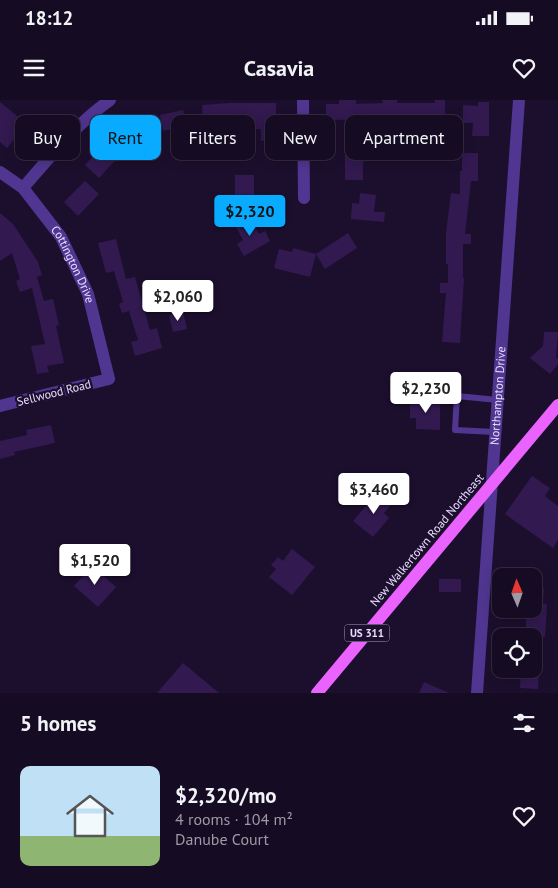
<!DOCTYPE html>
<meta charset="utf-8">
<style>
:root{--surface:#150b22;--page:#1e142a;--text:#f1f3f6;--muted:#9d9ba5;--line:#342b40;--accent:#08abff}
body{margin:0;font-family:"PT Sans",sans-serif;background:var(--page);color:var(--text);height:100vh;display:flex;flex-direction:column;font-size:19px;white-space:nowrap}
*{box-sizing:border-box;margin:0}
p{font-size:16px;color:var(--muted)}
.icon{flex:none;width:28px;height:28px;fill:none;stroke:currentColor;stroke-width:2;stroke-linecap:round;stroke-linejoin:round}
.map{position:relative;height:593px;overflow:hidden}
.side{display:flex;flex-direction:column;background:var(--surface);flex:1}
.side>*{flex:none}
.banner{position:absolute;left:15px;top:15px;width:529px;height:45px;display:flex;gap:10px}
.needle{width:32px;rotate:358deg}
.tools{position:absolute;left:492px;top:468px;display:grid;gap:10px}
.tools a{display:grid;place-items:center;width:50px;height:50px;border-radius:10px;background:var(--surface);box-shadow:0 2px 12px #0003,0 0 0 1px var(--line);font-size:25px}
.price{position:absolute;translate:-50% -42px;padding:0 11px;border-radius:5px;background:#fff;color:#222;font-size:16px;line-height:32px;filter:drop-shadow(0 1px 2px #0008)}
.price::after{content:'';position:absolute;left:50%;top:30px;width:15px;height:11px;margin-left:-8px;background:inherit;clip-path:polygon(0 0,100% 0,50% 100%)}
.price.current{background:var(--accent);color:#111}
ul{padding:0;list-style:none}
li{display:flex;align-items:center;gap:15px;height:125px;padding:0 20px}
li span{display:grid;place-items:center;flex:none;width:140px;height:100px;border-radius:10px;color:#555}
li>.icon{margin-inline-start:auto}
span .icon{width:60px;height:60px;fill:#fffc;stroke-width:1}
li b{font-size:21px}
h2{display:flex;justify-content:space-between;align-items:center;height:60px;padding:0 20px;font-size:21px}
.chip{padding:0 18px;border-radius:10px;background:var(--surface);box-shadow:0 2px 12px #0003,0 0 0 1px var(--line);font-size:18px;line-height:45px}
.chip.current{background:var(--accent);color:#111}
.status{display:flex;justify-content:space-between;align-items:center;height:35px;padding:0 25px;background:var(--surface);direction:ltr}
.status svg{height:14px;fill:currentColor}
header{display:flex;justify-content:space-between;align-items:center;height:65px;padding:0 20px;background:var(--surface);font-size:22px;font-weight:600}
.map>svg:first-child{display:block}
.building{fill:#321950}
.lines{fill:none;stroke-linecap:round;stroke-linejoin:round}
.service{stroke:#503691;stroke-width:6}
.minor{stroke:#503691;stroke-width:12}
.tertiary{stroke:#503691;stroke-width:12}
.primary{stroke:#ea63ff;stroke-width:12}
.labels{text-anchor:middle;stroke-width:4.5;stroke-linejoin:round;paint-order:stroke}
.shield{fill:#1c0f2e;stroke:#ab9ec0;stroke-width:1}
.shield-label{font-size:11px;font-weight:bold;fill:#e8dcff}
.street-label{font-size:12px;fill:#e8dcff;stroke:#1c0f2e}
</style>
<div class="status"><b>18:12</b><svg viewBox="0 0 49 12"><path d="M0 12V9h3v3zM5 12V6h3v6zM10 12V3h3v9zM15 12V0h3v12zM26 1h20v11H26zM47 4h2v5h-2z"/></svg></div>
<header><svg class="icon" aria-label="menu" viewBox="0 0 24 24"><path d="M4 6h16M4 12h16M4 18h16"/></svg>Casavia<svg class="icon" aria-label="heart" viewBox="0 0 24 24"><path d="M12 20l-8-8c-3-5 5-10 8-4 3-6 11-1 8 4z"/></svg></header>
<div class="map">
<svg width="558" height="593" viewBox="0 0 558 593">
<rect width="100%" height="100%" fill="#1c0f2e"/>
<g class="building">
<polygon points="339,0 356,0 356,4 383,3 382,0 397,0 397,3 435,3 435,0 445,0 445,25 436,25 436,19 326,20 326,4 339,4"/>
<polygon points="0,2 27,24 7,48 0,42"/>
<polygon points="478,2 489,2 489,36 472,36 473,23 463,23 463,5 478,6"/>
<polygon points="230,3 276,3 276,40 261,41 261,29 245,29 245,20 203,22 202,5"/>
<polygon points="183,10 187,26 163,31 160,15"/>
<polygon points="143,22 153,42 139,48 142,55 132,59 123,39 132,35 129,28"/>
<polygon points="106,42 120,55 99,78 85,65"/>
<rect x="345" y="52" width="18" height="28"/>
<polygon points="462,53 478,53 478,81 471,81 465,134 471,134 471,144 463,144 463,178 464,178 460,243 442,242 446,193 440,193 440,183 448,183 448,164 446,164 446,133 451,93 460,94 460,71 462,71"/>
<rect x="235" y="75" width="19" height="26"/>
<polygon points="85,81 99,94 78,116 64,102"/>
<polygon points="360,93 376,95 374,112 385,112 384,122 351,119 352,103 359,104"/>
<polygon points="0,113 13,124 38,162 42,175 37,177 44,201 53,199 59,225 56,226 64,263 47,266 49,272 37,274 31,246 45,244 32,188 20,192 16,181 20,179 12,153 0,161"/>
<polygon points="249,117 259,134 265,131 270,141 244,156 237,144 243,140 235,125"/>
<polygon points="348,133 357,148 325,169 316,154 310,177 274,168 279,149 292,152 293,148 316,154"/>
<polygon points="116,139 126,179 135,177 150,230 157,228 162,248 135,256 131,242 138,240 129,211 122,213 119,204 123,202 114,171 106,173 98,143"/>
<polygon points="183,212 187,229 173,232 169,215"/>
<polygon points="544,232 558,232 556,258 558,259 558,264 550,274 530,258 543,246"/>
<polygon points="410,299 440,300 440,330 416,329 416,318 410,318"/>
<polygon points="51,325 55,343 14,352 15,355 0,359 0,341 27,335 26,330"/>
<polygon points="532,376 550,388 545,396 558,406 558,440 553,448 505,414"/>
<polygon points="382,393 393,402 384,413 389,418 373,437 353,421 372,399 375,402"/>
<polygon points="292,449 315,467 292,495 269,477 276,469 271,465 278,457 283,461"/>
<polygon points="92,466 116,487 98,507 74,486"/>
<rect x="439" y="479" width="22" height="13"/>
<polygon points="534,488 544,488 543,504 547,504 545,537 525,536 527,509 534,509"/>
<polygon points="183,563 219,593 157,593"/>
<polygon points="521,569 539,569 538,589 520,588"/>
<polygon points="424,582 449,593 419,593"/>
</g>
<g class="lines">
<polyline class="service" points="495,332 455,330 457,296 498,300"/>
<g class="minor">
<polyline points="303,0 304,98"/>
<path id="s1" d="M0 72 23 88 61 137 88 194 109 279 0 306"/>
<path d="M23 88C50 57 76 24 110 0"/>
</g>
<path class="tertiary" id="s2" d="M477 593 519 0"/>
<polyline class="primary" points="317,593 558,305"/>
</g>
<g class="labels">
<rect class="shield" x="344.5" y="524.5" width="45" height="17" rx="4"/>
<g class="shield-label">
<text x="367" y="537">US 311</text>
</g>
<g class="street-label">
<text dy="4" stroke="none"><textPath href="#s1" startOffset="120">Cottington Drive</textPath></text>
<text transform="translate(54 293) rotate(-14)" y="4">Sellwood Road</text>
<text dy="4" stroke="none"><textPath href="#s2" startOffset="298">Northampton Drive</textPath></text>
<text transform="translate(427 440) rotate(-50)" y="4">New Walkertown Road Northeast</text>
</g>
</g>
</svg>
<div class="tools">
<a><svg class="needle" viewBox="-14 -14 28 28"><path d="M0-13l5 13h-10z" fill="#e53935"/><path d="M0 13l5-13h-10z" fill="#9d9ba5"/></svg></a>
<a><svg class="icon" aria-label="locate" viewBox="0 0 24 24"><circle cx="12" cy="12" r="6"/><path d="M12 2v4M12 18v4M2 12h4M18 12h4"/></svg></a>
</div>
<b class="price current" style="left:250px;top:137px">$2,320</b>
<b class="price" style="left:178px;top:222px">$2,060</b>
<b class="price" style="left:426px;top:314px">$2,230</b>
<b class="price" style="left:374px;top:415px">$3,460</b>
<b class="price" style="left:95px;top:486px">$1,520</b>
<div class="banner">
<a class="chip">Buy</a>
<a class="chip current">Rent</a>
<a class="chip">Filters</a>
<a class="chip">New</a>
<a class="chip">Apartment</a>
</div>
</div>
<section class="side">
<h2>5 homes<svg class="icon" aria-label="filters" viewBox="0 0 24 24"><path d="M4 7h16M4 17h16"/><circle cx="9" cy="7" r="2"/><circle cx="15" cy="17" r="2"/></svg></h2>
<ul>
<li><span style="background:linear-gradient(#bfe0f5 70%,#8fb573 0)"><svg class="icon" aria-label="home" viewBox="0 0 24 24"><path d="M3 11l9-7 9 7M6 9v11h12V9"/></svg></span><div><b>$2,320/mo</b><p>4 rooms · 104 m²</p><p>Danube Court</p></div><svg class="icon" aria-label="heart" viewBox="0 0 24 24"><path d="M12 20l-8-8c-3-5 5-10 8-4 3-6 11-1 8 4z"/></svg></li>
</ul>
</section>
